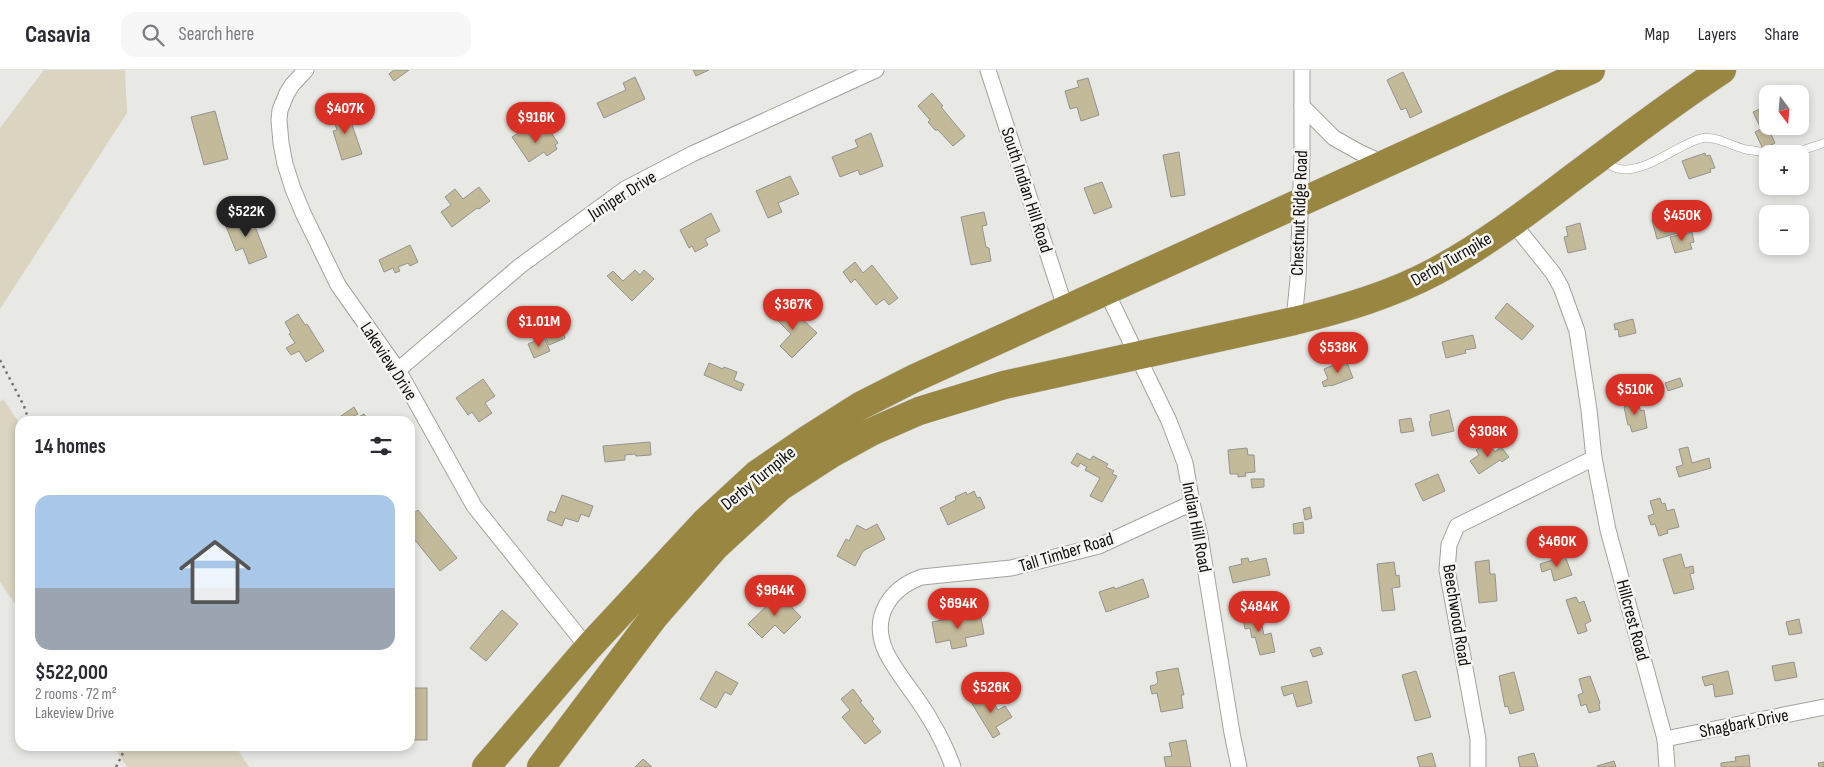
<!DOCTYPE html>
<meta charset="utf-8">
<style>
:root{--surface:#fff;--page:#f7f7f7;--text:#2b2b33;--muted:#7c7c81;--line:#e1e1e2;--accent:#d93025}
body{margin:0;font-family:"Sofia Sans Condensed",sans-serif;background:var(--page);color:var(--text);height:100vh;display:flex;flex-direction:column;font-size:19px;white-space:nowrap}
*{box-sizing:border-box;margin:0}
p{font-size:16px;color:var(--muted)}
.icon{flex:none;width:28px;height:28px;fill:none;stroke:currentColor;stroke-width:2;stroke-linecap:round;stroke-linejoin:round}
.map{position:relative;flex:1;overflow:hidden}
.drawer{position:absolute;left:15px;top:346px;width:400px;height:335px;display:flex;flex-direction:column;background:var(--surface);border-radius:15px;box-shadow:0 2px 8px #0003}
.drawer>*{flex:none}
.needle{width:32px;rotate:164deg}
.controls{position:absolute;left:1759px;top:15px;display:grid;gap:10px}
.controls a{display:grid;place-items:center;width:50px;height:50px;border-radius:10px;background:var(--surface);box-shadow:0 2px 8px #0003;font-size:25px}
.price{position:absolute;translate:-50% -42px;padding:0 11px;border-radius:18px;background:var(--accent);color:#fff;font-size:16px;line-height:32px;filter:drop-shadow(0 1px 2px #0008)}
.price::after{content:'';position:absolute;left:50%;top:30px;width:15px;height:11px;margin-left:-8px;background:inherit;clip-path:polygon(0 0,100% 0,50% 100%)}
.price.current{background:#222;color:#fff}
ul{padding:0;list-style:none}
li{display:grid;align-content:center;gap:10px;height:265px;padding:0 20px}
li+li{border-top:1px solid var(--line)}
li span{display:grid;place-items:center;height:155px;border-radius:15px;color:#555}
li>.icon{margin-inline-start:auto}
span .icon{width:90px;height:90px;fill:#fffc;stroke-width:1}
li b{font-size:21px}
h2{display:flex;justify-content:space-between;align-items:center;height:60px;padding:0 20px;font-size:21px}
header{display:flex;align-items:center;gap:30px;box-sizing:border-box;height:70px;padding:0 25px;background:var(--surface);border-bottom:1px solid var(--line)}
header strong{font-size:24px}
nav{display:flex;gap:28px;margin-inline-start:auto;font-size:18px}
.search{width:350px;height:45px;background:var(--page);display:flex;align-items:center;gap:12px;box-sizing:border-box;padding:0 18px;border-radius:15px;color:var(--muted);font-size:19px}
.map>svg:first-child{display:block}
.green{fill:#dad4c0}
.building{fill:#c3ba9a;stroke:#949390}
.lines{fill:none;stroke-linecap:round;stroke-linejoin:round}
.lane-casing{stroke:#a3a29f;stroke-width:9}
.street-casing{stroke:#a3a29f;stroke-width:17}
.highway-casing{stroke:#c6c6c5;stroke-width:29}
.path{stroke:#747471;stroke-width:2.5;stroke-dasharray:2.5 4;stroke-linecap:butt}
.lane{stroke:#fff;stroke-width:8}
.street{stroke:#fff;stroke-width:15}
.highway{stroke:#988641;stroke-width:28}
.labels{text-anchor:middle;stroke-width:5;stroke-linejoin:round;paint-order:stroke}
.street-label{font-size:18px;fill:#10100f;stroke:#f6f5f2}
</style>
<header>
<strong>Casavia</strong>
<div class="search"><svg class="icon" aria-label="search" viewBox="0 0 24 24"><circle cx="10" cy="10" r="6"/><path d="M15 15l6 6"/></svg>Search here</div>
<nav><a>Map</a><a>Layers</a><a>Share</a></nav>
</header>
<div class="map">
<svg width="1824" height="697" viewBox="0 0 1824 697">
<rect width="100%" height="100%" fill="#e8e8e4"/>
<g class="green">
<polygon points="44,0 125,0 127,43 0,239 0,58"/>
<polygon points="3,329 20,354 20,541 0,512 0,332"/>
<polygon points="113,676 235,676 249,697 127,697"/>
</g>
<g class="building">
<polygon points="394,0 409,0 394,11 389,4"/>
<polygon points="693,0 709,0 696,6"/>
<polygon points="1403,2 1422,42 1410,48 1406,38 1401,40 1387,10"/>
<polygon points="635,7 645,29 604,48 597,33 626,20 623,13"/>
<polygon points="1088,8 1099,45 1081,51 1077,37 1070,39 1065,21 1079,17 1077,11"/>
<polygon points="932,23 943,36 941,37 965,66 953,76 938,60 935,60 928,52 930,50 918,36"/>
<polygon points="1768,35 1767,56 1775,73 1763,79 1755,62 1761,59 1753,42"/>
<polygon points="346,37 362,84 342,90 333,61 337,60 331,42"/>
<polygon points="215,41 228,89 204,95 191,47"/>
<polygon points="548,58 558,73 555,75 557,79 547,86 544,82 529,92 512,67 525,59 532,69"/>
<polygon points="871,63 883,96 860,105 858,100 840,107 832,87 858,77 855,70"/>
<polygon points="1179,82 1185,125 1171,127 1163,85"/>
<polygon points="1705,83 1706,86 1710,85 1715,98 1710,99 1711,102 1689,109 1682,91"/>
<polygon points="790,106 799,124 778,133 782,142 768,148 756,121"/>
<polygon points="1102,112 1112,137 1094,144 1084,118"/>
<polygon points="479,117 490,131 479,139 477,138 452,157 441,142 451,135 445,127 455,119 463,129"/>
<polygon points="984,142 987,155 982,156 986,177 989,178 991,191 971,195 961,147"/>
<polygon points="711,143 720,161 705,169 708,175 695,182 692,176 689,178 680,160"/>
<polygon points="250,144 267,187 249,194 243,178 236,181 225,154"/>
<polygon points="1673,144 1678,163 1657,169 1652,150"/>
<polygon points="1580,153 1586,179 1568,183 1564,167 1568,166 1566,157"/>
<polygon points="1692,162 1694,172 1690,173 1692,179 1675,183 1670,167"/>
<polygon points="410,175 418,192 410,196 408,193 398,197 400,201 395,203 393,198 384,202 379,190"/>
<polygon points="855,192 863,203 872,195 898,228 889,235 884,229 876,235 855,209 851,213 843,202"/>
<polygon points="635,200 640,205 644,200 654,209 632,231 607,206 613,201 623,211"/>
<polygon points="780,233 797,250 800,247 817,263 792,288 780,276 791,264 770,243"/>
<polygon points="1507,233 1534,256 1522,270 1495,248"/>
<polygon points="298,244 305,255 307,254 324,281 306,292 299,281 291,285 286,278 295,273 289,264 291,263 285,252"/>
<polygon points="1633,249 1636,263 1619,267 1618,259 1615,260 1614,254"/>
<polygon points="559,252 565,268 549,275 542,259"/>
<polygon points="1473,265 1476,278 1465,280 1466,283 1446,288 1442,272"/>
<polygon points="544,267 550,281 534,288 528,274"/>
<polygon points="1346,290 1353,308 1331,316 1330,315 1324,317 1322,312 1328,309 1324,299"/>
<polygon points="709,293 723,299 724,297 737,302 734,310 744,314 741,321 704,305"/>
<polygon points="1680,308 1683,316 1668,321 1665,313"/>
<polygon points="483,309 495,326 485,333 492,343 479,352 472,342 468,345 456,328"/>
<polygon points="1635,329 1641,341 1644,340 1647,358 1632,362 1630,355 1628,355 1624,337 1627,336 1625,331"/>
<polygon points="354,337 358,344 344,351 341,346"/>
<polygon points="1449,340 1454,361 1432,366 1429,352 1431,351 1430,345"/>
<polygon points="364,344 369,351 352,351"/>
<polygon points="1411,348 1414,361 1401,363 1399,350"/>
<polygon points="650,372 651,385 636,386 635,384 625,385 625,390 605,392 603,376"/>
<polygon points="1488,372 1495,382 1501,377 1509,387 1502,392 1500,390 1479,404 1470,391 1479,385 1476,380"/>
<polygon points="1688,377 1692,393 1709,388 1711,398 1679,407 1676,397 1683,395 1679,379"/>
<polygon points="1247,378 1248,385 1254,385 1255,402 1245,403 1246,406 1238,407 1238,404 1230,404 1228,380"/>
<polygon points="1077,383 1090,390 1093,386 1108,394 1106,397 1114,401 1112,404 1117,406 1102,432 1090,426 1100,408 1085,400 1087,397 1080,393 1078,397 1071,393"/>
<polygon points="1438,404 1445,421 1423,431 1415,414"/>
<polygon points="1251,409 1264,409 1264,417 1252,418"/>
<polygon points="974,421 977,428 980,427 985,438 948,455 940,438 956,430 955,427 966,422 967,425"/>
<polygon points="562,425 593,436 589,447 581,444 578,452 565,448 562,456 547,450 550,441 555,443"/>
<polygon points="1660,428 1662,434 1665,433 1667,441 1674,439 1679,457 1667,460 1668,463 1659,466 1655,454 1651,455 1648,446 1654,444 1650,431"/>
<polygon points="1310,437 1312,448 1305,450 1303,439"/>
<polygon points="418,440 457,488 440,501 410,464 410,446"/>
<polygon points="1303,452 1304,463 1294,464 1293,454"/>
<polygon points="877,454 885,469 863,481 855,496 837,486 846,469 849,471 857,455 866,460"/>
<polygon points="1681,484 1685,498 1693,496 1694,503 1690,504 1694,519 1674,524 1663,489"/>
<polygon points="1565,486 1572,505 1554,511 1551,499 1542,502 1540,494"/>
<polygon points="1248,488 1249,492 1266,488 1270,505 1233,513 1229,497 1242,494 1241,489"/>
<polygon points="1489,490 1490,504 1495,504 1497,531 1479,533 1475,492"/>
<polygon points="1394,492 1396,506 1399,505 1400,517 1392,518 1395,540 1382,541 1377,494"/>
<polygon points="1143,509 1149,527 1106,542 1099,522 1114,517 1115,519"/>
<polygon points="779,524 801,547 784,564 775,555 762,568 748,554"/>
<polygon points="1576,527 1579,533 1584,531 1591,551 1585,554 1587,561 1578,564 1566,530"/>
<polygon points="502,540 518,554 486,591 470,578"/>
<polygon points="980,543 984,564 965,568 967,576 952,579 950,570 936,573 932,552"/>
<polygon points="1259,543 1264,565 1271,563 1275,582 1260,585 1255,567 1252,568 1250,558 1245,559 1242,545"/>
<polygon points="1799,549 1802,563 1789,565 1786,552"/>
<polygon points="1320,577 1323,584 1313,587 1310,580"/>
<polygon points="1794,592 1797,607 1775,611 1772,596"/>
<polygon points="1178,598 1184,625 1181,625 1183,638 1161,642 1157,623 1152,624 1150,616 1155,615 1158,612 1156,602"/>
<polygon points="716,601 738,613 731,625 725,622 716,638 700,629"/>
<polygon points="1416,601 1431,647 1415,651 1402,605"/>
<polygon points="1728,601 1733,624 1715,627 1713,614 1705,616 1702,607"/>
<polygon points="1514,602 1524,640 1510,644 1508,636 1505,637 1499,606"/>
<polygon points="1590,606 1600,633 1599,634 1600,640 1589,643 1586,634 1581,636 1578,625 1583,623 1579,609"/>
<polygon points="1307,611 1312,633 1297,637 1293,623 1284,626 1281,617"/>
<rect x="410" y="618" width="17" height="52"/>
<polygon points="853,619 862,631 860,632 874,649 872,651 881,662 865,674 842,647 850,640 841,629"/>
<polygon points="988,623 998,640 1005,636 1012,647 996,657 1000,664 993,668 971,632"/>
<polygon points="1186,670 1191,697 1166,697 1164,687 1172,686 1169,673"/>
<polygon points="1432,683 1436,697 1420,697 1417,687"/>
<polygon points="1534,683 1538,697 1520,697 1518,687"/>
<polygon points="1749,685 1750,697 1721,697 1721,693 1736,691 1735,687"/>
<polygon points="643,689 652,697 635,697"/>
<polygon points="1614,691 1616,697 1597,697 1597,696"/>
<polygon points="1824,692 1824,697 1819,697 1818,693"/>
</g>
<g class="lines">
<defs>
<g id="lane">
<polyline points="1780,84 1800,81 1824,73"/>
<path d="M1603 90C1607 93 1612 97 1616 98 1643 107 1678 73 1703 68 1716 66 1732 76 1744 79 1754 81 1765 82 1775 84"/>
</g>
<g id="street">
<polyline points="306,0 292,15 287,23 280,40 279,50 281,73 285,94 293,119 303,143 338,215 398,300 474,436 588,578"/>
<polyline points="988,0 1066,240"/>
<polyline points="1302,36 1334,68 1359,82 1383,93"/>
<polyline points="1513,153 1553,203 1561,217 1577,261 1589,340 1594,388 1608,460 1665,669 1667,697"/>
<polyline points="1106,221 1169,351 1185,393 1192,433 1200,466 1232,663 1239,697"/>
<polyline points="1294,251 1298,209 1302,85 1302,0"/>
<polyline points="398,300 520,196 625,119 692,84 876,0"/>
<polyline points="1665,669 1824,637"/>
<path d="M953 697C947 680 939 664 930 649 917 626 898 606 886 582 870 547 890 518 922 507L1011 498 1099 476 1192 433"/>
<polyline points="1478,697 1478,669 1447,500 1449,475 1457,456 1594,388"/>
</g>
<g id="highway">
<polyline points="486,697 588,578 705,452 757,404 808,369 860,336 915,308 1591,0"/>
<path d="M541 697 654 547 715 477 780 417 831 384 871 362 919 341 1004 315 1294 251C1343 239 1391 225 1436 201 1484 175 1528 142 1571 109 1621 72 1670 34 1722 0"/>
</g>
</defs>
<use href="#lane" class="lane-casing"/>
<use href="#street" class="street-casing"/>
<use href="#highway" class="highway-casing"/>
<g class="path">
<polyline points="0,290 24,336 29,351"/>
<polyline points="116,697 124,681 124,676"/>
</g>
<use href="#lane" class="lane"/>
<use href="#street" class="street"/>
<use href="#highway" class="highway"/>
</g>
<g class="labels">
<g class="street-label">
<text transform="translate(1027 120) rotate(72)" y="6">South Indian Hill Road</text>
<text transform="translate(622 125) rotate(-32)" y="6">Juniper Drive</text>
<text transform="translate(1299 143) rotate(-88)" y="6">Chestnut Ridge Road</text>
<text transform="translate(1451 189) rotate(-30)" y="6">Derby Turnpike</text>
<text transform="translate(389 291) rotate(57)" y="6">Lakeview Drive</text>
<text transform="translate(758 408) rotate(-39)" y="6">Derby Turnpike</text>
<text transform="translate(1197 457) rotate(79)" y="6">Indian Hill Road</text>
<text transform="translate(1066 482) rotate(-17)" y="6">Tall Timber Road</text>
<text transform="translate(1457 545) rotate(81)" y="6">Beechwood Road</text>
<text transform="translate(1633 550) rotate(75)" y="6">Hillcrest Road</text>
<text transform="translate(1744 653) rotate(-11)" y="6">Shagbark Drive</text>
</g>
</g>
</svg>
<div class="controls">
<a><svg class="needle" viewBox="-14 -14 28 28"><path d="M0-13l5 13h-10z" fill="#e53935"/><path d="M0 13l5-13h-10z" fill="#7c7c81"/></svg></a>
<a>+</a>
<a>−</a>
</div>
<b class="price" style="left:345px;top:65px">$407K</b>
<b class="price" style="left:536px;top:74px">$916K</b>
<b class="price current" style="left:246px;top:168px">$522K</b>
<b class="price" style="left:1682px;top:172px">$450K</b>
<b class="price" style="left:793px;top:261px">$367K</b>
<b class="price" style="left:539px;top:278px">$1.01M</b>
<b class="price" style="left:1338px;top:304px">$538K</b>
<b class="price" style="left:1635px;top:346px">$510K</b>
<b class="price" style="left:1488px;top:388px">$308K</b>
<b class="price" style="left:1557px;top:498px">$460K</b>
<b class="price" style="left:775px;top:547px">$964K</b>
<b class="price" style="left:958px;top:560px">$694K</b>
<b class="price" style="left:1259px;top:563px">$484K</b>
<b class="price" style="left:991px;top:644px">$526K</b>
<section class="drawer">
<h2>14 homes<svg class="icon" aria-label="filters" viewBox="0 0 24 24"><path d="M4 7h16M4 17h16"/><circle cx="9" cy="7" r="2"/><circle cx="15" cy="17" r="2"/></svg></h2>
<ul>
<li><span style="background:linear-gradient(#a9c7e8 60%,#9aa5b1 0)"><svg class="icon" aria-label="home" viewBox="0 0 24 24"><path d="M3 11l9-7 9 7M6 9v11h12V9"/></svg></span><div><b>$522,000</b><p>2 rooms · 72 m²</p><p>Lakeview Drive</p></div></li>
</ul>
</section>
</div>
